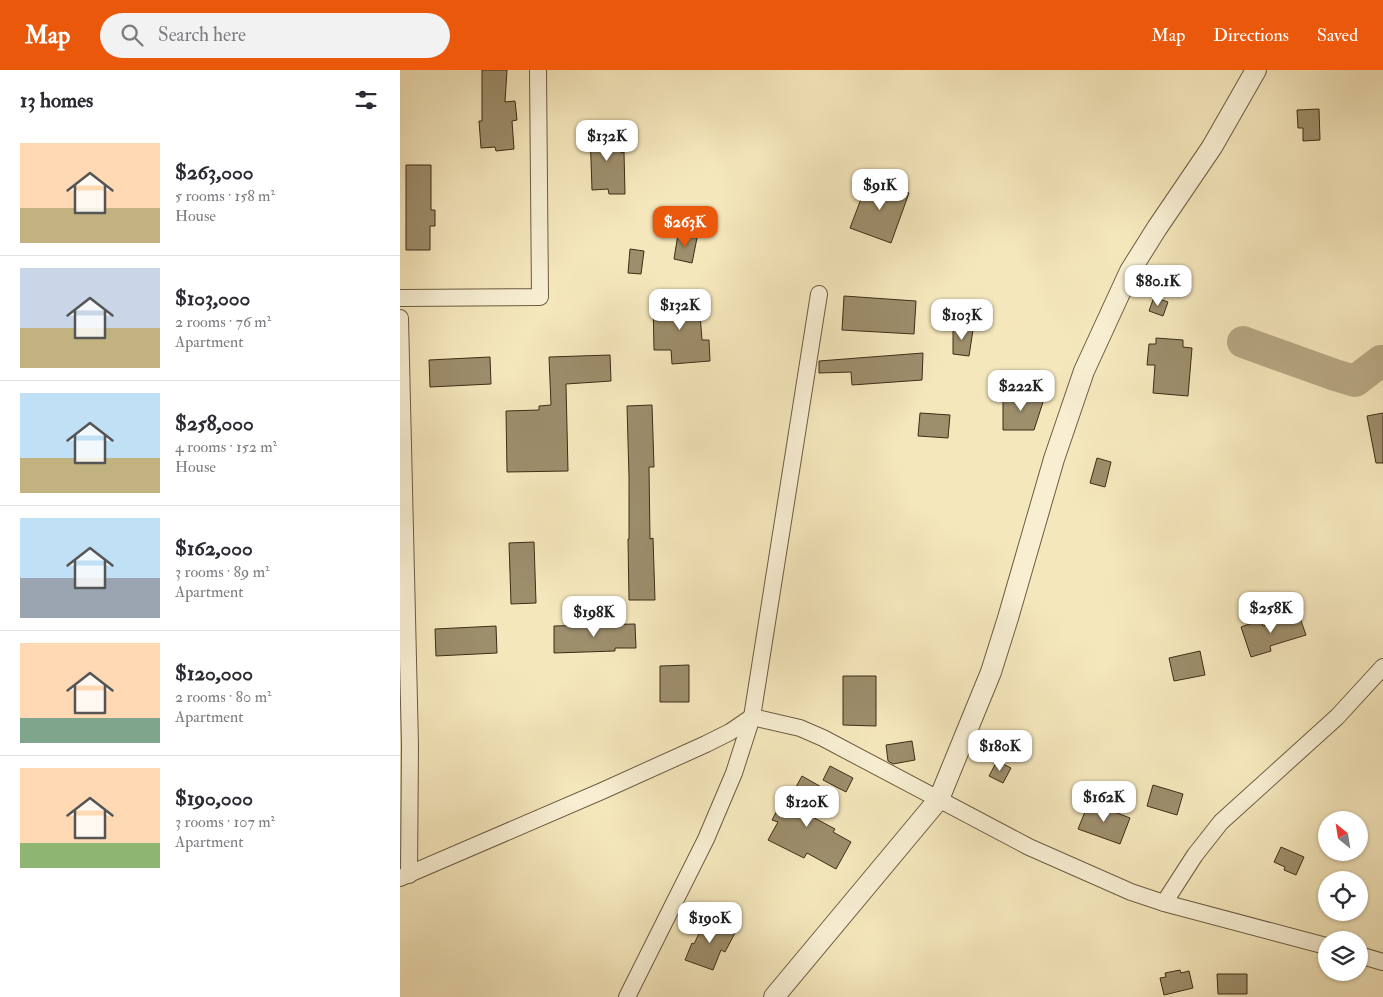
<!DOCTYPE html>
<meta charset="utf-8">
<style>
:root{--surface:#fff;--page:#f2f2f3;--text:#2b2b33;--muted:#7c7c81;--line:#e1e1e2;--accent:#ea580c}
body{margin:0;font-family:"IM FELL Double Pica",serif;background:var(--page);color:var(--text);height:100vh;display:flex;flex-direction:column;font-size:19px;white-space:nowrap}
*{box-sizing:border-box;margin:0}
p{font-size:16px;color:var(--muted)}
.icon{flex:none;width:28px;height:28px;fill:none;stroke:currentColor;stroke-width:2;stroke-linecap:round;stroke-linejoin:round}
.map{position:relative;flex:1;overflow:hidden}
.panel{display:flex;flex-direction:column;background:var(--surface);width:400px}
.panel>*{flex:none}
.needle{width:32px;rotate:330deg}
.controls{position:absolute;left:918px;top:741px;display:grid;gap:10px}
.controls a{display:grid;place-items:center;width:50px;height:50px;border-radius:50%;background:var(--surface);box-shadow:0 1px 4px #0004;font-size:25px}
.price{position:absolute;translate:-50% -42px;padding:0 11px;border-radius:10px;background:#fff;color:#222;font-size:16px;line-height:32px;filter:drop-shadow(0 1px 2px #0008)}
.price::after{content:'';position:absolute;left:50%;top:30px;width:15px;height:11px;margin-left:-8px;background:inherit;clip-path:polygon(0 0,100% 0,50% 100%)}
.price.active{background:var(--accent);color:#fff}
ul{padding:0;list-style:none}
li{display:flex;align-items:center;gap:15px;height:125px;padding:0 20px}
li+li{border-top:1px solid var(--line)}
li span{display:grid;place-items:center;flex:none;width:140px;height:100px;border-radius:0px;color:#555}
li>.icon{margin-inline-start:auto}
span .icon{width:60px;height:60px;fill:#fffc;stroke-width:1}
li b{font-size:21px}
h2{display:flex;justify-content:space-between;align-items:center;height:60px;padding:0 20px;font-size:21px}
header{display:flex;align-items:center;gap:30px;box-sizing:border-box;height:70px;padding:0 25px;background:var(--accent);color:#fff}
header strong{font-size:24px}
nav{display:flex;gap:28px;margin-inline-start:auto;font-size:18px}
.search{width:350px;height:45px;background:var(--page);display:flex;align-items:center;gap:12px;box-sizing:border-box;padding:0 18px;border-radius:28px;color:var(--muted);font-size:19px}
main{display:flex;flex:1;min-height:0}
.map>svg:first-child{display:block}
.lines{fill:none;stroke-linecap:round;stroke-linejoin:round}
.river{stroke:#b7a884;stroke-width:32}
.building{fill:#9d8e6c;stroke:#3e2d16}
.minor-casing{stroke:#6c5c40;stroke-width:18}
.tertiary-casing{stroke:#6c5c40;stroke-width:22}
.minor{stroke:#f8efd3;stroke-width:16}
.tertiary{stroke:#f8efd3;stroke-width:20}
</style>
<header>
<strong>Map</strong>
<div class="search"><svg class="icon" aria-label="search" viewBox="0 0 24 24"><circle cx="10" cy="10" r="6"/><path d="M15 15l6 6"/></svg>Search here</div>
<nav><a>Map</a><a>Directions</a><a>Saved</a></nav>
</header>
<main>
<section class="panel">
<h2>13 homes<svg class="icon" aria-label="filters" viewBox="0 0 24 24"><path d="M4 7h16M4 17h16"/><circle cx="9" cy="7" r="2"/><circle cx="15" cy="17" r="2"/></svg></h2>
<ul>
<li><span style="background:linear-gradient(#ffd9b3 65%,#c2b280 0)"><svg class="icon" aria-label="home" viewBox="0 0 24 24"><path d="M3 11l9-7 9 7M6 9v11h12V9"/></svg></span><div><b>$263,000</b><p>5 rooms · 158 m²</p><p>House</p></div></li>
<li><span style="background:linear-gradient(#c9d6e8 60%,#c2b280 0)"><svg class="icon" aria-label="home" viewBox="0 0 24 24"><path d="M3 11l9-7 9 7M6 9v11h12V9"/></svg></span><div><b>$103,000</b><p>2 rooms · 76 m²</p><p>Apartment</p></div></li>
<li><span style="background:linear-gradient(#bfe0f5 65%,#c2b280 0)"><svg class="icon" aria-label="home" viewBox="0 0 24 24"><path d="M3 11l9-7 9 7M6 9v11h12V9"/></svg></span><div><b>$258,000</b><p>4 rooms · 152 m²</p><p>House</p></div></li>
<li><span style="background:linear-gradient(#bfe0f5 60%,#9aa5b1 0)"><svg class="icon" aria-label="home" viewBox="0 0 24 24"><path d="M3 11l9-7 9 7M6 9v11h12V9"/></svg></span><div><b>$162,000</b><p>3 rooms · 89 m²</p><p>Apartment</p></div></li>
<li><span style="background:linear-gradient(#ffd9b3 75%,#7fa58c 0)"><svg class="icon" aria-label="home" viewBox="0 0 24 24"><path d="M3 11l9-7 9 7M6 9v11h12V9"/></svg></span><div><b>$120,000</b><p>2 rooms · 80 m²</p><p>Apartment</p></div></li>
<li><span style="background:linear-gradient(#ffd9b3 75%,#8fb573 0)"><svg class="icon" aria-label="home" viewBox="0 0 24 24"><path d="M3 11l9-7 9 7M6 9v11h12V9"/></svg></span><div><b>$190,000</b><p>3 rooms · 107 m²</p><p>Apartment</p></div></li>
</ul>
</section>
<div class="map">
<svg width="983" height="927" viewBox="0 0 983 927">
<rect width="100%" height="100%" fill="#f5e7bc"/>
<filter id="stains"><feTurbulence type="fractalNoise" baseFrequency=".004" numOctaves="4"/><feColorMatrix values="0 0 0 0 .2 0 0 0 0 .09 0 0 0 0 .02 0 0 0 .5 -.17"/></filter>
<radialGradient id="worn" r=".72"><stop offset=".6" stop-color="#630" stop-opacity="0"/><stop offset="1" stop-color="#630" stop-opacity=".3"/></radialGradient>
<g class="lines">
<polyline class="river" points="843,272 935,305 955,311 981,291 983,291"/>
</g>
<g class="building">
<polygon points="82,0 107,0 105,32 115,31 117,50 112,51 114,79 96,81 95,77 81,78 79,51 82,51"/>
<polygon points="919,39 920,70 903,71 903,58 898,58 897,40"/>
<polygon points="220,60 221,83 224,82 225,124 209,124 208,119 192,120 190,61"/>
<polygon points="6,95 31,95 31,140 35,140 35,156 30,156 30,180 6,180"/>
<polygon points="469,108 509,123 491,173 450,158"/>
<polygon points="278,164 297,168 292,193 274,189"/>
<polygon points="230,179 244,181 241,204 228,203"/>
<polygon points="444,226 516,231 514,264 442,260"/>
<polygon points="754,227 768,232 763,246 749,241"/>
<polygon points="283,230 283,233 299,231 302,270 309,270 310,291 272,294 271,280 254,280 253,231"/>
<polygon points="553,257 573,260 569,286 553,284"/>
<polygon points="756,268 783,270 783,277 792,278 788,326 753,323 755,295 747,295 749,274 756,274"/>
<polygon points="523,283 522,310 452,315 451,302 419,303 419,291"/>
<polygon points="210,285 211,311 166,314 168,401 107,402 106,341 139,340 139,336 151,335 149,287"/>
<polygon points="90,287 91,314 30,317 29,290"/>
<polygon points="630,325 644,329 634,360 603,360 603,327"/>
<polygon points="252,335 254,397 249,397 250,469 253,468 255,530 229,530 228,469 229,469 229,407 227,336"/>
<polygon points="520,343 550,345 548,368 518,366"/>
<polygon points="983,343 983,393 976,393 967,346"/>
<polygon points="697,388 711,392 705,417 690,413"/>
<polygon points="134,472 136,533 111,534 109,473"/>
<polygon points="899,545 906,565 870,576 871,581 851,587 841,557 861,550 863,556"/>
<polygon points="235,554 236,578 215,578 215,581 154,583 154,556"/>
<polygon points="96,556 97,583 36,586 35,559"/>
<polygon points="800,581 805,605 774,611 769,588"/>
<polygon points="289,595 289,632 260,632 260,596"/>
<polygon points="443,606 476,606 476,656 443,655"/>
<polygon points="512,671 515,690 493,694 488,691 486,675"/>
<polygon points="597,691 611,698 603,713 589,706"/>
<polygon points="430,696 453,708 446,722 423,710"/>
<polygon points="402,706 423,718 409,745 435,759 433,762 451,772 436,799 407,783 404,788 368,770 378,752 372,750 381,733 386,735"/>
<polygon points="753,715 783,724 777,745 747,736"/>
<polygon points="689,732 730,748 720,774 678,759"/>
<polygon points="881,777 904,787 896,805 884,800 885,797 874,792"/>
<polygon points="307,847 336,861 325,882 321,880 313,900 285,890 292,873 294,874"/>
<polygon points="780,900 781,903 789,901 793,918 764,925 760,908 766,907 765,903"/>
<polygon points="817,904 847,904 847,924 818,924"/>
</g>
<g class="lines">
<defs>
<g id="minor">
<polyline points="0,228 140,227 138,0"/>
<polyline points="0,248 10,675 9,805"/>
<polyline points="0,808 202,721 306,674 330,662 352,647 400,658 423,668 629,777 731,822 764,833 926,876"/>
<polyline points="764,833 795,785 821,752 937,647 983,597"/>
<polyline points="959,885 983,892"/>
<polyline points="227,927 306,769 334,703 352,647 419,224"/>
</g>
<polyline id="tertiary" points="374,927 539,729 591,602 608,548 654,389 684,301 730,201 757,158 812,77 856,0"/>
</defs>
<use href="#minor" class="minor-casing"/>
<use href="#tertiary" class="tertiary-casing"/>
<use href="#minor" class="minor"/>
<use href="#tertiary" class="tertiary"/>
</g>
<rect width="100%" height="100%" filter="url(#stains)"/>
<rect width="100%" height="100%" fill="url(#worn)"/>
</svg>
<div class="controls">
<a><svg class="needle" viewBox="-14 -14 28 28"><path d="M0-13l5 13h-10z" fill="#e53935"/><path d="M0 13l5-13h-10z" fill="#7c7c81"/></svg></a>
<a><svg class="icon" aria-label="locate" viewBox="0 0 24 24"><circle cx="12" cy="12" r="6"/><path d="M12 2v4M12 18v4M2 12h4M18 12h4"/></svg></a>
<a><svg class="icon" aria-label="layers" viewBox="0 0 24 24"><path d="M12 4l9 5-9 5-9-5zM3 14l9 5 9-5"/></svg></a>
</div>
<b class="price" style="left:207px;top:92px">$132K</b>
<b class="price" style="left:480px;top:141px">$91K</b>
<b class="price active" style="left:285px;top:178px">$263K</b>
<b class="price" style="left:758px;top:237px">$80.1K</b>
<b class="price" style="left:280px;top:261px">$132K</b>
<b class="price" style="left:562px;top:271px">$103K</b>
<b class="price" style="left:621px;top:342px">$222K</b>
<b class="price" style="left:871px;top:564px">$258K</b>
<b class="price" style="left:194px;top:568px">$198K</b>
<b class="price" style="left:600px;top:702px">$180K</b>
<b class="price" style="left:704px;top:753px">$162K</b>
<b class="price" style="left:407px;top:758px">$120K</b>
<b class="price" style="left:310px;top:874px">$190K</b>
</div>
</main>
